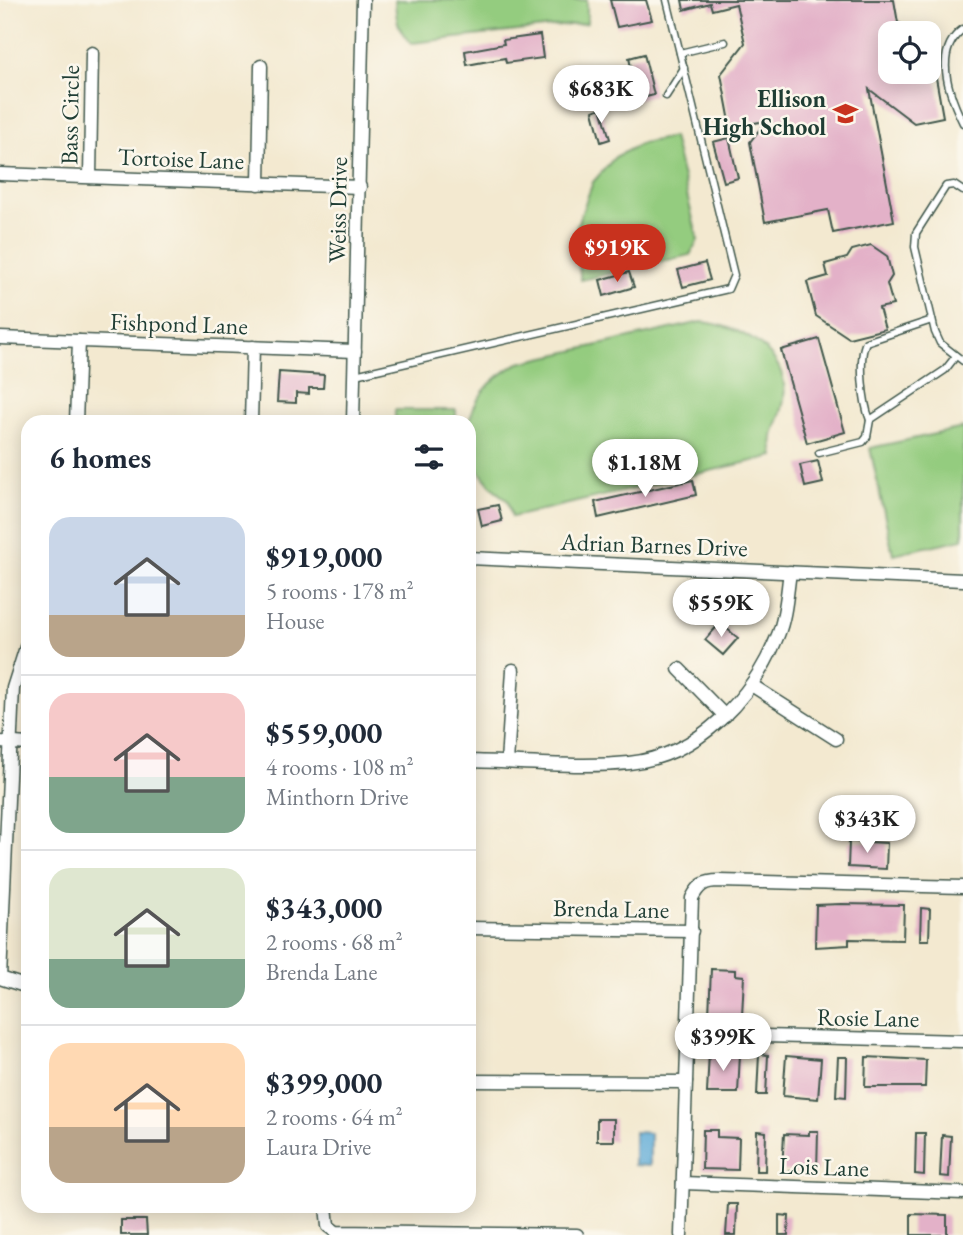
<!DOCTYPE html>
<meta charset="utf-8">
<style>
:root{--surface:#fff;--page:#f2f2f3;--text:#1f2937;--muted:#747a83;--line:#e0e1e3;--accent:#c8321e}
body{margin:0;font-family:"EB Garamond",serif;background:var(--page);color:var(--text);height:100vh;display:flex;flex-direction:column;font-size:26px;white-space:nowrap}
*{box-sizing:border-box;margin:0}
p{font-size:23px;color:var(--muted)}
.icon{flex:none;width:38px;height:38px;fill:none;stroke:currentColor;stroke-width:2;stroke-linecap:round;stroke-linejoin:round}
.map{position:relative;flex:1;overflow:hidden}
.details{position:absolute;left:21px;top:415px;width:455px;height:798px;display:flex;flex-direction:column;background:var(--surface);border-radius:21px;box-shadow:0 4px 18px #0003}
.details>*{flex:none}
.buttons{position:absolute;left:878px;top:21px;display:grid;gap:14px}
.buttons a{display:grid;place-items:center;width:63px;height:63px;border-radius:14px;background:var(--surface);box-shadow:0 4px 18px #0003;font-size:35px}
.price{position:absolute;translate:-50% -60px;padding:0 16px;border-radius:24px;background:#fff;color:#222;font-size:23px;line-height:46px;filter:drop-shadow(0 2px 4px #0008)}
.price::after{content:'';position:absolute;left:50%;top:42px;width:21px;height:16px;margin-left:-10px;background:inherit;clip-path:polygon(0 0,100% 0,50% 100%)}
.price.selected{background:var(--accent);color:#fff}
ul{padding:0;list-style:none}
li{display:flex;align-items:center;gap:21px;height:175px;padding:0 28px}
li+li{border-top:2px solid var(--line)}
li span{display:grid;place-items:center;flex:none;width:196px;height:140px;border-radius:21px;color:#555}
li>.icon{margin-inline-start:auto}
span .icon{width:84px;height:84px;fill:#fffc;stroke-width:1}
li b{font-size:30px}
h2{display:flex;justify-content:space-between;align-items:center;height:84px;padding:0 28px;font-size:30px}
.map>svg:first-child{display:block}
.green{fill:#94cc7f;stroke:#5a845a;stroke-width:2}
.water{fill:#5fabd7;stroke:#3f7486;stroke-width:2}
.building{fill:#e3b1c8}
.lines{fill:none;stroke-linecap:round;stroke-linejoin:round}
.service-casing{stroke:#3f574b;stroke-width:9}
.minor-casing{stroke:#3f574b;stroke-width:15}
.service{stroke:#fff;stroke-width:6}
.minor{stroke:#fff;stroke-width:12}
.labels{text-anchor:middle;stroke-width:5;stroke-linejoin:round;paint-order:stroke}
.poi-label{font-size:24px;font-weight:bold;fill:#1f3d34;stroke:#fbf7ec;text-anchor:end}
.street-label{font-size:24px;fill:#1f3d34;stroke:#fbf7ec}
</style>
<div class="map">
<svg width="963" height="1235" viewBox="0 0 963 1235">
<rect width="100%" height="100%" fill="#fbf7ec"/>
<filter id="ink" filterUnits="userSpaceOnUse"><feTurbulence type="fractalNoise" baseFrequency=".0143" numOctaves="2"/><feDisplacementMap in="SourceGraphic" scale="14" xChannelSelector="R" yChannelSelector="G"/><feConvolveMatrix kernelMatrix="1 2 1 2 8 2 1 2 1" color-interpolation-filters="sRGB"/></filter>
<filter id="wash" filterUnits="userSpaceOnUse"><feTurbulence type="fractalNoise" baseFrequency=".00686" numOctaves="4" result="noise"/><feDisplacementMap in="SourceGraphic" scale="28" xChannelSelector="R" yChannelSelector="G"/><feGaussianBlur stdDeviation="1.57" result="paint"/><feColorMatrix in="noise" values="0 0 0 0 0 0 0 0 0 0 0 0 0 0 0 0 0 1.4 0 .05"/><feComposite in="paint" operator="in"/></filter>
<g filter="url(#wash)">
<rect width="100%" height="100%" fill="#f3e9d0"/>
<g class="green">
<path d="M395 0H587V23L412 43C397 31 396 18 395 0Z"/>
<polygon points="673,137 698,240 690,255 581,280 574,234 593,182 615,157 642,143"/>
<path d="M701 322C739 325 790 352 784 399 781 423 768 430 774 456L512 517 508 501C450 458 457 395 519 363Z"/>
<rect x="395" y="410" width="61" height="12"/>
<polygon points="963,428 963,539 893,554 870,448"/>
</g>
<polygon class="water" points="634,1132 650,1133 650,1166 634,1165"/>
<g id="blocks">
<g class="building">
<polygon points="610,0 646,0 652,20 617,27"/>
<polygon points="682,0 894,0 898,23 926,30 925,33 891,33 891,72 935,72 943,117 914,123 869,89 894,221 833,233 828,210 765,222 750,142 766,121 731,127 721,74 745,43 736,4 712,10 710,3 684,10"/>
<polygon points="540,35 543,58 506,63 505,58 467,65 465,51 504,44 503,40"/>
<polygon points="644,54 654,95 638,99 629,58"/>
<polygon points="601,108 610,139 601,142 593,111"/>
<polygon points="729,138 738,178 724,182 713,142"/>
<polygon points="871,245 887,256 892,276 887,284 893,305 879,308 885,329 849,338 816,316 807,282 828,276 825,264 847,258 852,250"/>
<polygon points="705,263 710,280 683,287 678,270"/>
<polygon points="629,272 634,287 604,296 600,280"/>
<polygon points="819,339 845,432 807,443 781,350"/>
<polygon points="279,372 324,375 323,388 309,388 309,394 296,393 296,403 277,402"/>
<polygon points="818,461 823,483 805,487 800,465"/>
<polygon points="693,480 696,495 598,518 595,502"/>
<polygon points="498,505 502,521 482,526 478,509"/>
<polygon points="720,623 738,638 723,655 705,640"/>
<polygon points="849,841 887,843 886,869 848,867"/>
<polygon points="841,904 904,905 903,940 849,939 849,945 815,947 816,905"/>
<polygon points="921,908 930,909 929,940 920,940"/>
<polygon points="711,969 735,970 735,975 744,976 742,1016 709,1015"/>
<polygon points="709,1052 740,1054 738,1093 707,1093"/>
<polygon points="759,1054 768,1055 766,1095 757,1095"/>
<polygon points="786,1056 821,1059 818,1099 783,1096"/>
<polygon points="838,1057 847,1057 846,1097 836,1096"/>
<polygon points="866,1057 926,1060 925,1087 865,1087"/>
<rect x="597" y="1119" width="17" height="22"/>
<polygon points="703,1130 717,1130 717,1137 739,1138 738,1170 702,1169"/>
<polygon points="757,1131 766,1132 765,1171 756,1171"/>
<polygon points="809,1131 818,1131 817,1172 782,1171 784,1134 809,1135"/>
<polygon points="916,1133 925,1133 924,1175 915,1174"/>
<polygon points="942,1135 951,1136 949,1177 940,1176"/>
<polygon points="728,1204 737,1204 736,1235 726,1235"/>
<polygon points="911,1214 947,1215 947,1235 911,1235"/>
<polygon points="779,1215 789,1216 788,1235 779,1235"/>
<polygon points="121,1220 146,1220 147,1235 121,1235"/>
</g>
</g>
</g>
<g filter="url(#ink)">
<use href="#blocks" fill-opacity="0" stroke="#3f574b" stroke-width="2"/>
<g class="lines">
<defs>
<g id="service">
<path d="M963 29C933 51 949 95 963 123"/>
<polyline points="680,53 725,42"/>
<polyline points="666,96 684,68"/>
<polyline points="963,191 954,185 946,186 916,233 915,247 935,332 940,343 963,361"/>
<path d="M932 320 866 342C858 358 863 403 870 420L945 370 956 356"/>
<polyline points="355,375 728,289 734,275 667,0"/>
<polyline points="819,453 863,442 867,437 870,420"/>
</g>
<g id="minor">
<polyline points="0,174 360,187"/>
<polyline points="90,177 92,53"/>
<polyline points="259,184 261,66"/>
<polyline points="0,338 355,351"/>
<polyline points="76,422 79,341"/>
<polyline points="251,422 253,347"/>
<polyline points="353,422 363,0"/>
<polyline points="469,558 963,580"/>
<polyline points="679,669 725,716"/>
<polyline points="753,686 836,739"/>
<polyline points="0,742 28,744"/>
<path d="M469 761C518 762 581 768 629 763 699 756 753 697 778 635 786 616 787 592 790 572"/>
<polyline points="507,762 513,670"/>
<polyline points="469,928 692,931"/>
<polyline points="0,978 13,688 28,641"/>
<polyline points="0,978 28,987"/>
<polyline points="688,1034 963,1041"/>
<polyline points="469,1081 686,1082"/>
<polyline points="683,1183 963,1193"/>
<polyline points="326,1206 328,1226 336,1232 577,1235"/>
<path d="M681 1235 692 898C699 885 704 881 719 881L963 887"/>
</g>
</defs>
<use href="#service" class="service-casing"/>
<use href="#minor" class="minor-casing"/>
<use href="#service" class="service"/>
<use href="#minor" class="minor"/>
</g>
</g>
<defs>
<symbol id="school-bare" viewBox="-9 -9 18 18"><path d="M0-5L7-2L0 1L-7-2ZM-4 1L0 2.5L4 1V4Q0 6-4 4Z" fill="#c8321e" stroke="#fbf7ec" stroke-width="2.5" paint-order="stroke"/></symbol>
</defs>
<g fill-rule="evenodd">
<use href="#school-bare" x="828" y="96" width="35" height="35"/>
</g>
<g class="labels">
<g class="poi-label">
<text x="826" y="107">Ellison<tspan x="826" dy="28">High School</tspan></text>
</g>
<g class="street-label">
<text transform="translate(70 115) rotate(-89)" y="8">Bass Circle</text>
<text transform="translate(181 159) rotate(2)" y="8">Tortoise Lane</text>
<text transform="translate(338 210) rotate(-89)" y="8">Weiss Drive</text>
<text transform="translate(179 324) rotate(2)" y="8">Fishpond Lane</text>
<text transform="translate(654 545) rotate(2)" y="8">Adrian Barnes Drive</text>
<text transform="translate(611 909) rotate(1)" y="8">Brenda Lane</text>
<text transform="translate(868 1018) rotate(1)" y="8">Rosie Lane</text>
<text transform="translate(824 1167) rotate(2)" y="8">Lois Lane</text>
</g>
</g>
</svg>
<div class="buttons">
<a><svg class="icon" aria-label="locate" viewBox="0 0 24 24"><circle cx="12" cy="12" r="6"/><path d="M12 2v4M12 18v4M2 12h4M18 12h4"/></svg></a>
</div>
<b class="price" style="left:601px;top:125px">$683K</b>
<b class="price selected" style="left:617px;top:284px">$919K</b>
<b class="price" style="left:645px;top:499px">$1.18M</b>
<b class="price" style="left:721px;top:639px">$559K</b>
<b class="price" style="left:867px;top:855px">$343K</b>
<b class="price" style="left:723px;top:1073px">$399K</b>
<section class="details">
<h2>6 homes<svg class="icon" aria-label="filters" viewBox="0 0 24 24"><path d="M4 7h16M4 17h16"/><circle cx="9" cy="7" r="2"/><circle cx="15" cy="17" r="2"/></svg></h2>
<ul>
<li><span style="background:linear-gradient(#c9d6e8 70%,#b9a48a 0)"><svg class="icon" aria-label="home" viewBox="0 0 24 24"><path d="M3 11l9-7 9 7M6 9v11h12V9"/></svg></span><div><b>$919,000</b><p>5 rooms · 178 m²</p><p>House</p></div></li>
<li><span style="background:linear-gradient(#f6c9c9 60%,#7fa58c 0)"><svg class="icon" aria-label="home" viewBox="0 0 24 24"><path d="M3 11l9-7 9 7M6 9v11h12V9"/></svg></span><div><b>$559,000</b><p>4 rooms · 108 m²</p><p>Minthorn Drive</p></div></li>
<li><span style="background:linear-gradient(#dfe7d0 65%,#7fa58c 0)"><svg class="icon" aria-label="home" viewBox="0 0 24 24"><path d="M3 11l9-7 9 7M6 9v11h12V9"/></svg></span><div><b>$343,000</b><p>2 rooms · 68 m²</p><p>Brenda Lane</p></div></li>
<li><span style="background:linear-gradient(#ffd9b3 60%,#b9a48a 0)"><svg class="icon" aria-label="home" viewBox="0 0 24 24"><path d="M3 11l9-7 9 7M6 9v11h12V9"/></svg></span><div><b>$399,000</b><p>2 rooms · 64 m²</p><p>Laura Drive</p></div></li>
</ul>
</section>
</div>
